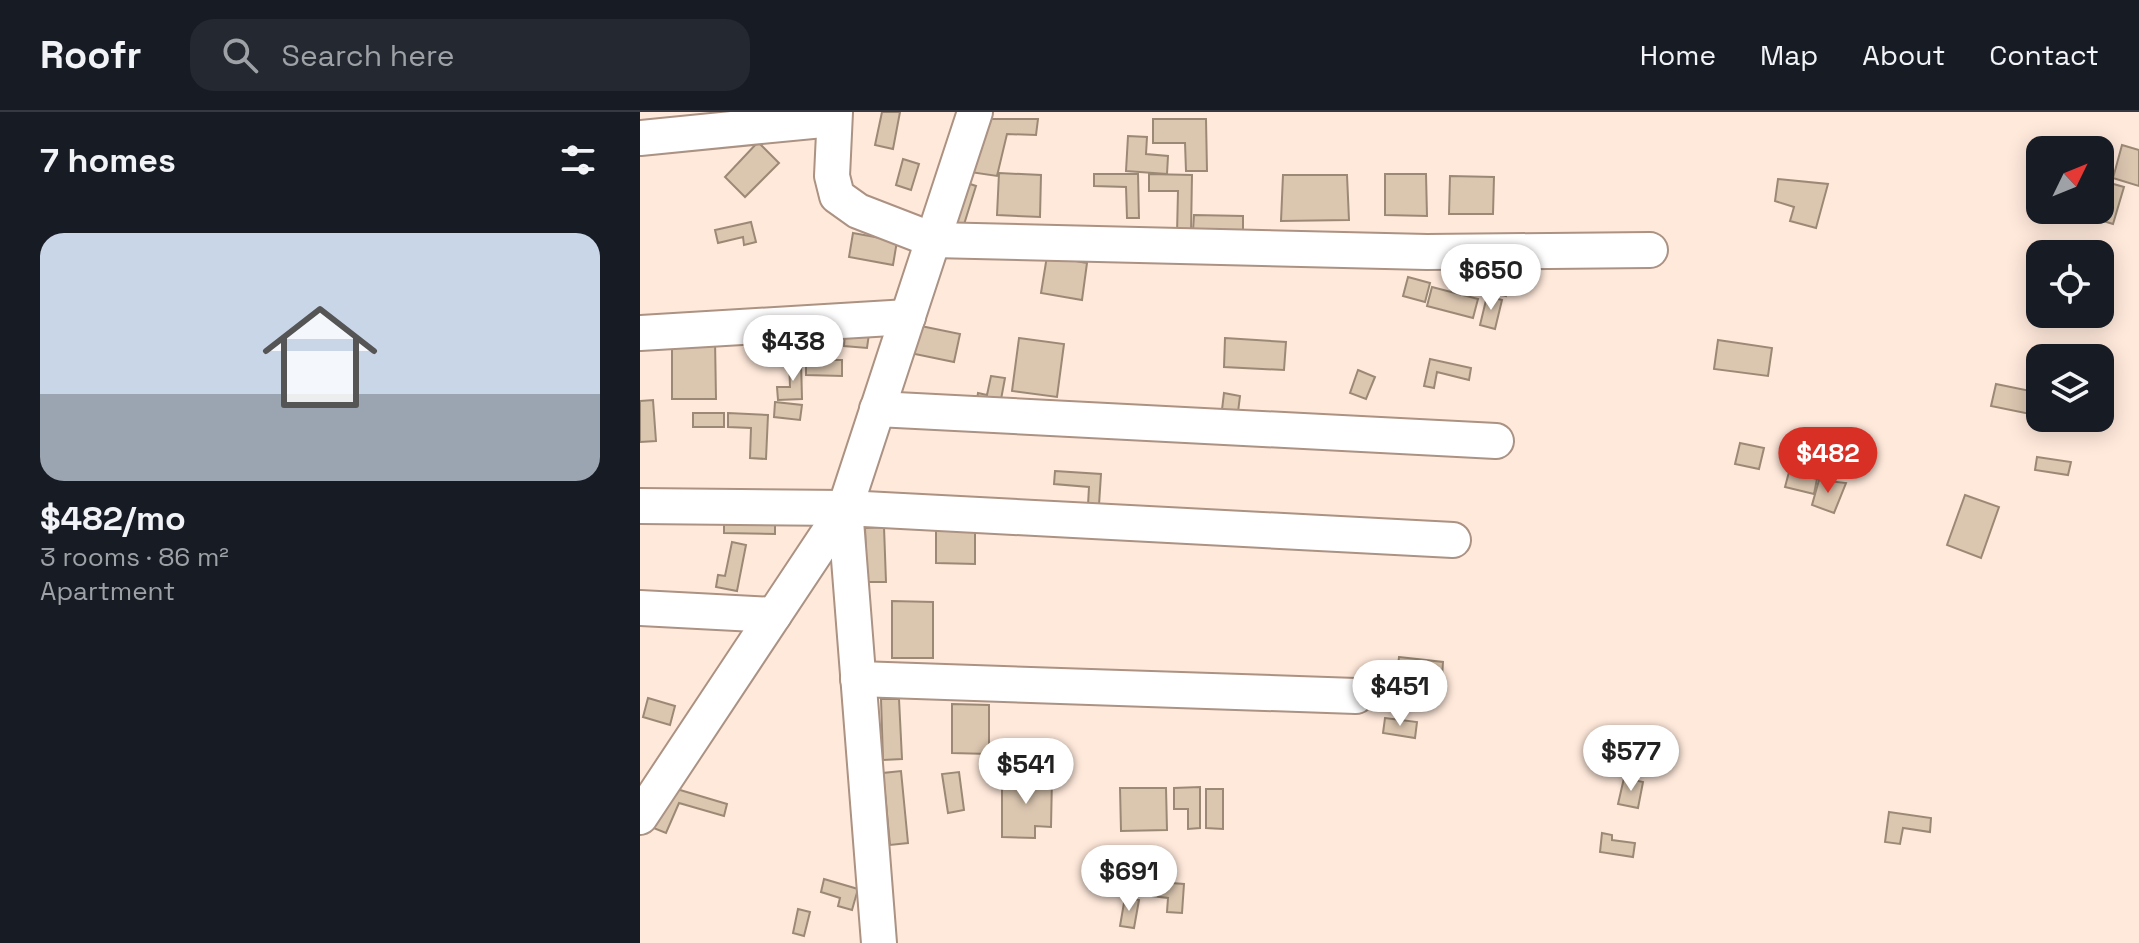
<!DOCTYPE html>
<meta charset="utf-8">
<style>
:root{--surface:#171b24;--page:#242831;--text:#f1f3f6;--muted:#9ea1a6;--line:#363941;--accent:#d93025}
body{margin:0;font-family:"Space Grotesk",sans-serif;background:var(--page);color:var(--text);height:100vh;display:flex;flex-direction:column;font-size:30px;white-space:nowrap}
*{box-sizing:border-box;margin:0}
p{font-size:26px;color:var(--muted)}
.icon{flex:none;width:44px;height:44px;fill:none;stroke:currentColor;stroke-width:2;stroke-linecap:round;stroke-linejoin:round}
.map{position:relative;flex:1;overflow:hidden}
.panel{display:flex;flex-direction:column;background:var(--surface);width:640px}
.panel>*{flex:none}
.needle{width:52px;rotate:47deg}
.controls{position:absolute;left:1386px;top:24px;display:grid;gap:16px}
.controls a{display:grid;place-items:center;width:88px;height:88px;border-radius:16px;background:var(--surface);box-shadow:0 4px 20px #0003;font-size:40px}
.price{position:absolute;translate:-50% -68px;padding:0 18px;border-radius:28px;background:#fff;color:#222;font-size:26px;line-height:52px;filter:drop-shadow(0 2px 4px #0008)}
.price::after{content:'';position:absolute;left:50%;top:48px;width:24px;height:18px;margin-left:-12px;background:inherit;clip-path:polygon(0 0,100% 0,50% 100%)}
.price.current{background:var(--accent);color:#fff}
ul{padding:0;list-style:none}
li{display:grid;align-content:center;gap:16px;height:424px;padding:0 40px}
li+li{border-top:2px solid var(--line)}
li span{display:grid;place-items:center;height:248px;border-radius:24px;color:#555}
li>.icon{margin-inline-start:auto}
span .icon{width:144px;height:144px;fill:#fffc;stroke-width:1}
li b{font-size:34px}
h2{display:flex;justify-content:space-between;align-items:center;height:96px;padding:0 40px;font-size:34px}
header{display:flex;align-items:center;gap:48px;box-sizing:border-box;height:112px;padding:0 40px;background:var(--surface);border-bottom:2px solid var(--line)}
header strong{font-size:38px}
nav{display:flex;gap:44px;margin-inline-start:auto;font-size:28px}
.search{width:560px;height:72px;background:var(--page);display:flex;align-items:center;gap:20px;box-sizing:border-box;padding:0 28px;border-radius:24px;color:var(--muted);font-size:30px}
main{display:flex;flex:1;min-height:0}
.map>svg:first-child{display:block}
.building{fill:#dbc6b0;stroke:#9c8975;stroke-width:2}
.lines{fill:none;stroke-linecap:round;stroke-linejoin:round}
.minor-casing{stroke:#ab9283;stroke-width:38}
.minor{stroke:#fff;stroke-width:34}
</style>
<header>
<strong>Roofr</strong>
<div class="search"><svg class="icon" aria-label="search" viewBox="0 0 24 24"><circle cx="10" cy="10" r="6"/><path d="M15 15l6 6"/></svg>Search here</div>
<nav><a>Home</a><a>Map</a><a>About</a><a>Contact</a></nav>
</header>
<main>
<section class="panel">
<h2>7 homes<svg class="icon" aria-label="filters" viewBox="0 0 24 24"><path d="M4 7h16M4 17h16"/><circle cx="9" cy="7" r="2"/><circle cx="15" cy="17" r="2"/></svg></h2>
<ul>
<li><span style="background:linear-gradient(#c9d6e8 65%,#9aa5b1 0)"><svg class="icon" aria-label="home" viewBox="0 0 24 24"><path d="M3 11l9-7 9 7M6 9v11h12V9"/></svg></span><div><b>$482/mo</b><p>3 rooms · 86 m²</p><p>Apartment</p></div></li>
</ul>
</section>
<div class="map">
<svg width="1499" height="831" viewBox="0 0 1499 831">
<rect width="100%" height="100%" fill="#ffe9db"/>
<g class="building">
<polygon points="242,0 260,0 253,37 235,33"/>
<polygon points="344,7 398,7 396,23 367,22 357,64 330,60"/>
<polygon points="513,7 566,7 567,59 546,59 545,31 513,31"/>
<polygon points="488,24 507,25 506,42 528,44 527,62 486,59"/>
<polygon points="118,30 139,51 105,85 85,65"/>
<polygon points="1482,33 1499,38 1499,74 1473,66"/>
<polygon points="263,47 279,52 271,78 256,73"/>
<polygon points="359,61 401,63 400,105 357,103"/>
<polygon points="454,62 498,62 499,106 487,106 486,75 454,74"/>
<polygon points="509,62 552,63 551,122 537,122 538,79 509,79"/>
<polygon points="745,62 786,62 787,104 745,103"/>
<polygon points="643,63 707,63 709,108 641,109"/>
<polygon points="810,64 854,65 853,102 809,102"/>
<polygon points="1138,67 1188,72 1176,116 1150,109 1154,95 1135,89"/>
<polygon points="321,69 336,74 321,122 306,117"/>
<polygon points="1470,71 1484,75 1473,112 1460,108"/>
<polygon points="554,103 603,104 603,128 553,119"/>
<polygon points="111,110 116,130 104,133 103,125 78,131 75,118"/>
<polygon points="213,121 257,129 253,153 209,145"/>
<polygon points="407,144 447,151 442,188 401,181"/>
<polygon points="856,157 872,161 866,184 850,180"/>
<polygon points="768,165 790,171 785,190 763,184"/>
<polygon points="792,175 838,187 833,206 787,194"/>
<polygon points="847,184 862,188 855,217 840,213"/>
<polygon points="276,213 320,222 314,250 270,241"/>
<polygon points="205,220 229,222 227,236 204,234"/>
<polygon points="379,226 424,232 417,285 372,279"/>
<polygon points="585,226 646,230 644,258 584,255"/>
<polygon points="75,227 76,287 32,287 32,228"/>
<polygon points="1078,228 1132,236 1128,264 1074,257"/>
<polygon points="149,247 161,247 162,287 138,288 137,275 150,275"/>
<polygon points="790,247 831,256 829,268 797,260 794,276 784,274"/>
<polygon points="166,248 202,248 202,264 166,263"/>
<polygon points="718,258 735,265 726,287 710,281"/>
<polygon points="351,264 365,266 359,298 336,294 338,281 347,283"/>
<polygon points="1356,272 1400,281 1400,304 1351,294"/>
<polygon points="584,281 600,284 597,308 581,306"/>
<polygon points="13,288 16,329 0,330 0,289"/>
<polygon points="135,290 162,293 160,308 134,305"/>
<rect x="53" y="301" width="31" height="14"/>
<polygon points="88,301 128,303 126,347 110,346 111,316 88,315"/>
<polygon points="1100,331 1124,336 1119,357 1095,352"/>
<polygon points="1397,345 1431,350 1428,363 1395,358"/>
<polygon points="415,359 461,362 459,393 448,393 449,375 414,372"/>
<polygon points="1149,360 1177,367 1174,382 1145,375"/>
<polygon points="1179,368 1206,371 1194,401 1172,393"/>
<polygon points="1325,383 1359,395 1341,446 1307,433"/>
<polygon points="84,405 135,406 135,422 84,421"/>
<polygon points="244,415 246,470 227,470 225,416"/>
<polygon points="296,417 335,418 335,452 296,451"/>
<polygon points="92,430 106,433 97,479 76,475 78,463 85,464"/>
<polygon points="252,489 293,490 293,546 252,546"/>
<polygon points="759,545 803,550 802,566 757,561"/>
<polygon points="8,586 35,594 30,613 3,605"/>
<polygon points="241,587 259,587 262,647 243,648"/>
<polygon points="312,592 349,593 349,642 312,641"/>
<polygon points="745,606 777,610 775,626 743,621"/>
<polygon points="261,659 268,731 250,733 243,661"/>
<polygon points="319,660 324,698 308,701 302,662"/>
<polygon points="362,665 412,666 411,715 395,714 395,726 362,725"/>
<polygon points="984,666 1003,670 998,696 978,692"/>
<polygon points="30,675 87,692 84,704 39,691 26,721 11,715"/>
<polygon points="560,675 560,716 548,717 548,697 534,697 534,676"/>
<polygon points="480,676 526,676 527,718 481,719"/>
<polygon points="566,677 583,677 583,717 566,716"/>
<polygon points="1249,700 1291,706 1290,720 1263,716 1260,732 1245,730"/>
<polygon points="962,721 972,723 972,728 995,731 993,745 960,740"/>
<polygon points="184,767 218,777 212,798 198,794 200,786 181,780"/>
<polygon points="504,769 544,772 542,801 527,800 528,786 503,783"/>
<polygon points="485,785 499,788 494,816 480,814"/>
<polygon points="158,797 170,800 164,824 153,821"/>
</g>
<g class="lines">
<defs>
<g id="minor">
<polyline points="195,0 192,64 197,84 218,99 293,128 787,140 1010,138"/>
<polyline points="0,26 193,7"/>
<polyline points="0,221 268,205"/>
<polyline points="237,297 856,329"/>
<polyline points="0,394 205,396 813,428"/>
<polyline points="205,396 239,831"/>
<polyline points="0,496 134,503"/>
<polyline points="218,567 716,584"/>
<polyline points="0,705 205,396 335,0"/>
</g>
</defs>
<use href="#minor" class="minor-casing"/>
<use href="#minor" class="minor"/>
</g>
</svg>
<div class="controls">
<a><svg class="needle" viewBox="-14 -14 28 28"><path d="M0-13l5 13h-10z" fill="#e53935"/><path d="M0 13l5-13h-10z" fill="#9ea1a6"/></svg></a>
<a><svg class="icon" aria-label="locate" viewBox="0 0 24 24"><circle cx="12" cy="12" r="6"/><path d="M12 2v4M12 18v4M2 12h4M18 12h4"/></svg></a>
<a><svg class="icon" aria-label="layers" viewBox="0 0 24 24"><path d="M12 4l9 5-9 5-9-5zM3 14l9 5 9-5"/></svg></a>
</div>
<b class="price" style="left:851px;top:200px">$650</b>
<b class="price" style="left:153px;top:271px">$438</b>
<b class="price current" style="left:1188px;top:383px">$482</b>
<b class="price" style="left:760px;top:616px">$451</b>
<b class="price" style="left:991px;top:681px">$577</b>
<b class="price" style="left:386px;top:694px">$541</b>
<b class="price" style="left:489px;top:801px">$691</b>
</div>
</main>
